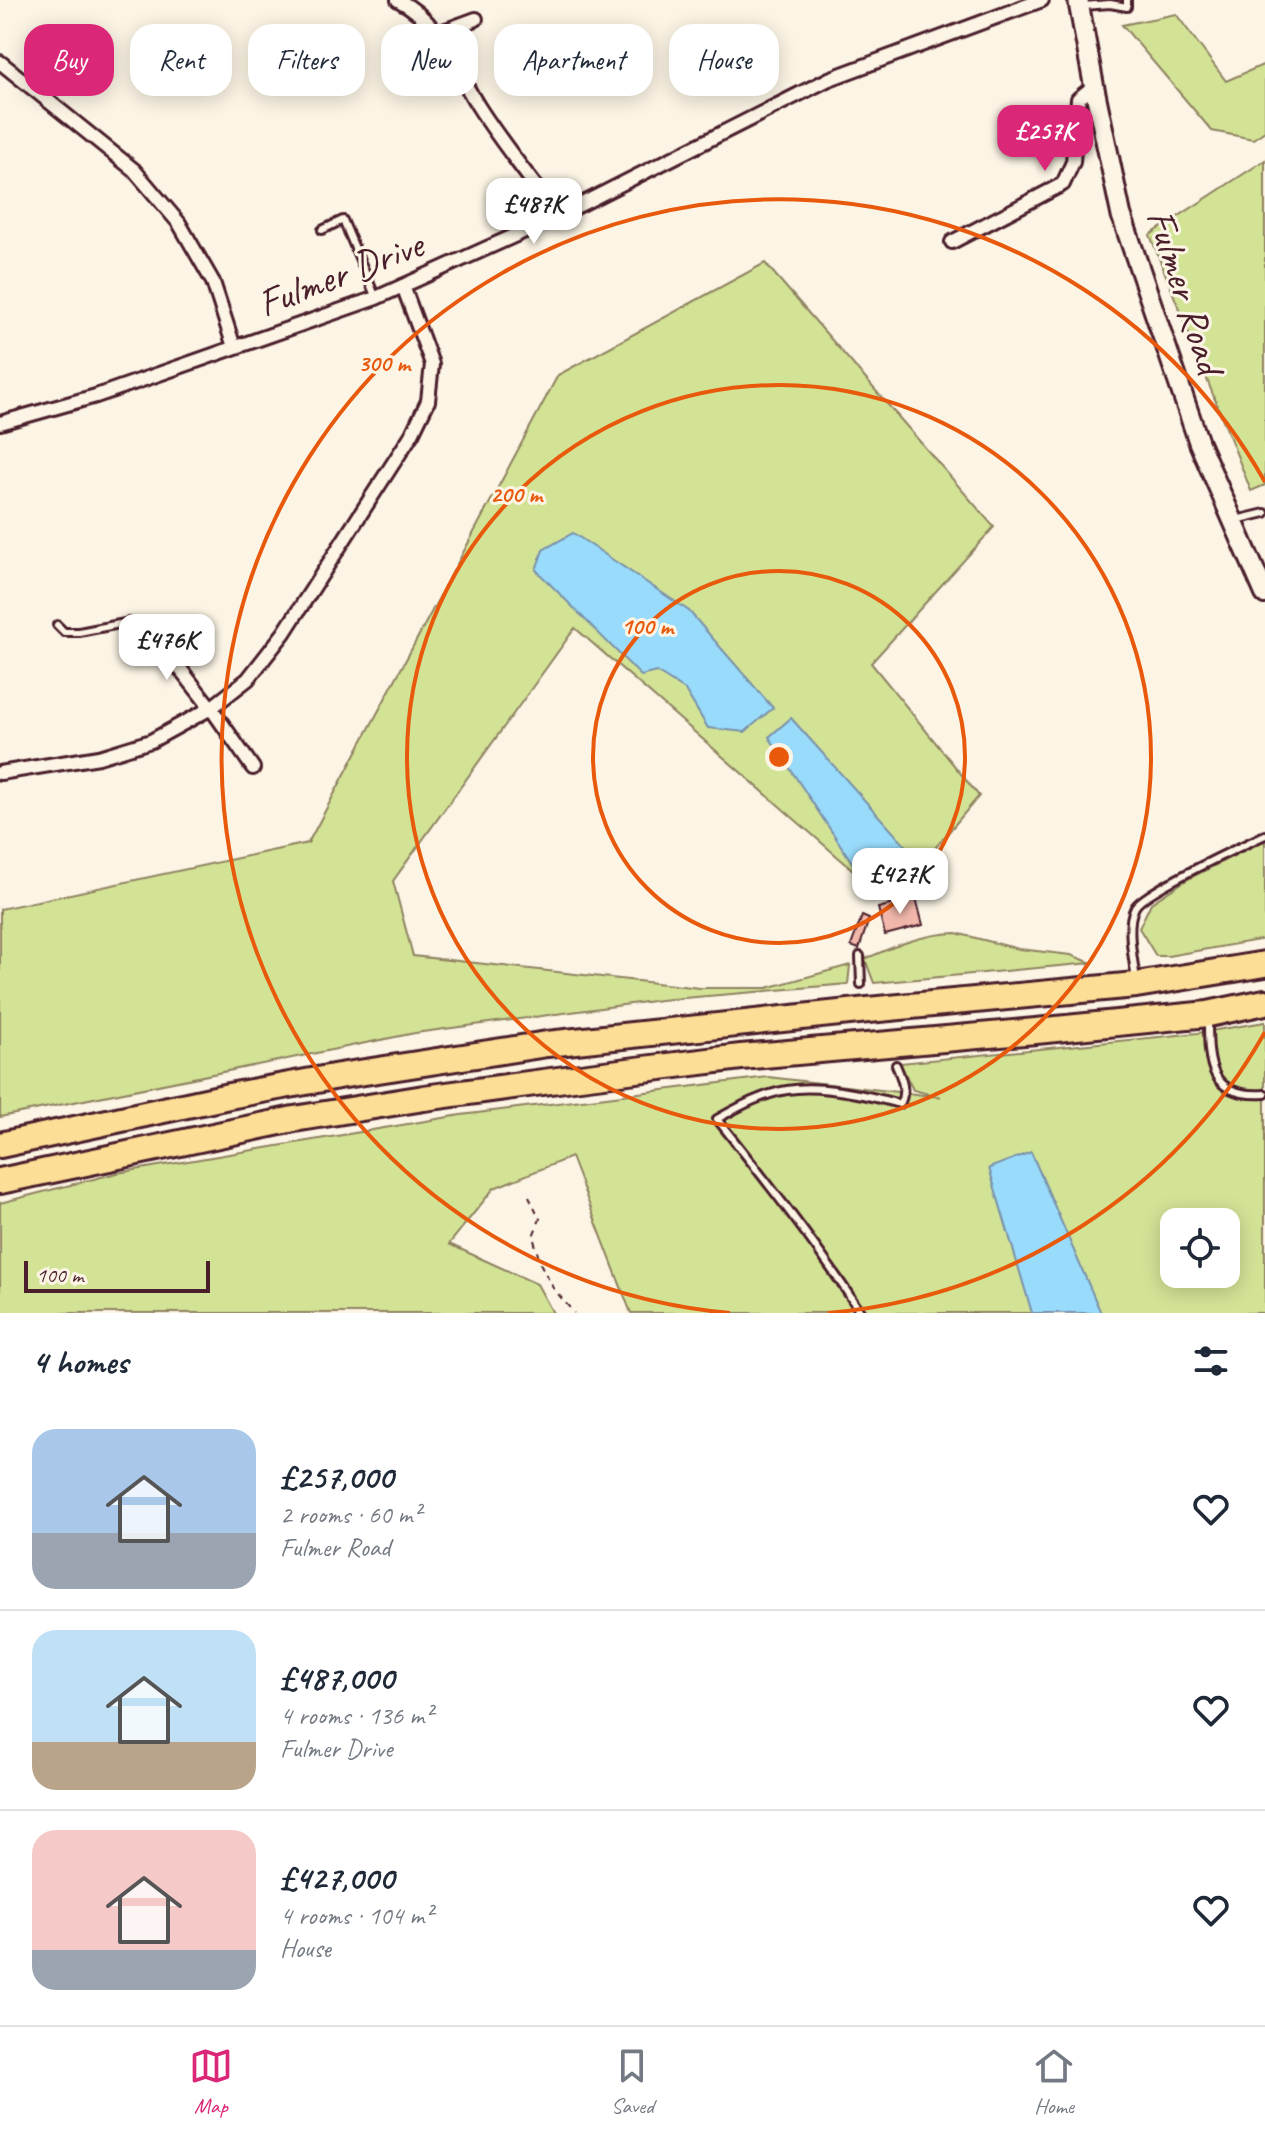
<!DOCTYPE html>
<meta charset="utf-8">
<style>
:root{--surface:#fff;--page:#f2f2f3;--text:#1f2937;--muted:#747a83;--line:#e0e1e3;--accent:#db2777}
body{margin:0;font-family:Caveat,sans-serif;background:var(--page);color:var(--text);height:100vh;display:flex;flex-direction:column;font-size:30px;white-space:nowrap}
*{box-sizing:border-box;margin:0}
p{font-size:26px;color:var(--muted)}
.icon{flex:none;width:44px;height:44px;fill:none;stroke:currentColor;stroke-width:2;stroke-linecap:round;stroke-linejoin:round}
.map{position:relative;height:1313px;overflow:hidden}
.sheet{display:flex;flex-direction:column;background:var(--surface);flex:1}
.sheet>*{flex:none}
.top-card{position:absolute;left:24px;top:24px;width:800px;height:72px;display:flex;gap:16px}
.tools{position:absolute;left:1160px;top:1208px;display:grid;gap:16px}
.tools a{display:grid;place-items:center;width:80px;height:80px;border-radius:16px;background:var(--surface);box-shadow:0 4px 20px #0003;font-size:40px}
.scale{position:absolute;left:24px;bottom:20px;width:186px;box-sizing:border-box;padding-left:8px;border:4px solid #4a1f2b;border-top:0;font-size:22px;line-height:28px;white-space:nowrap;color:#4a1f2b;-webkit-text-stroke:6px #fcf5e5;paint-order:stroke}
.price{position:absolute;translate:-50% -68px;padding:0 18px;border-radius:16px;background:#fff;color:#222;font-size:26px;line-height:52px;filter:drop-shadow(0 2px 4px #0008)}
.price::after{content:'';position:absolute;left:50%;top:48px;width:24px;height:18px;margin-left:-12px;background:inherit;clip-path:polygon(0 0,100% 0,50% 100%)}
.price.current{background:var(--accent);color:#fff}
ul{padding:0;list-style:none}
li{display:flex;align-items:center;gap:24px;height:200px;padding:0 32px}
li+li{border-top:2px solid var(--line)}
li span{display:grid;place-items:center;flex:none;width:224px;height:160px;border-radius:24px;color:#555}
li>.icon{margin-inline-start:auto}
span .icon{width:96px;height:96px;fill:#fffc;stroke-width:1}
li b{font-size:34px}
h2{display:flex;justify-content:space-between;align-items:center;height:96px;padding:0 32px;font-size:34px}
.pill{padding:0 28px;border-radius:24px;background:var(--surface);box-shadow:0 4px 20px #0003;font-size:28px;line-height:72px}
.pill.current{background:var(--accent);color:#fff}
.tab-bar{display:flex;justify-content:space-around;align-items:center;height:112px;border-top:2px solid var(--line);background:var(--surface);font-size:22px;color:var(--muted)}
.tab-bar a{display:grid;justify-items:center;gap:4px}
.tab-bar .current{color:var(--accent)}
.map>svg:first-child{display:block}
.green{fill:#d3e396;stroke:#8e8160;stroke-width:2;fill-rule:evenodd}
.water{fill:#99dbfb;stroke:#7990a8;stroke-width:2}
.building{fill:#f1b7aa;stroke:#4a1f2b;stroke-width:2}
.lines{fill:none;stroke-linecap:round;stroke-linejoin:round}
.lane-casing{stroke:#4a1f2b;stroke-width:12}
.street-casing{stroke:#4a1f2b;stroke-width:18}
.secondary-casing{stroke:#4a1f2b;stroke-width:24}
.highway-casing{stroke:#4a1f2b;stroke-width:30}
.path{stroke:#4a1f2b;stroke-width:2;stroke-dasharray:6 6;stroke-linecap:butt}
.lane{stroke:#fcf5e5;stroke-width:6}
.street{stroke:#fcf5e5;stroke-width:12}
.secondary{stroke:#fcf5e5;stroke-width:18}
.highway{stroke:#fcde96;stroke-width:24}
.ring{fill:none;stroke:#e8590c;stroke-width:4}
.labels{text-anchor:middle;stroke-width:6;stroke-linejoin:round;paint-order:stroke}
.street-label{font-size:40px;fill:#4a1f2b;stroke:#fcf5e5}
.centre{fill:#e8590c;stroke:#fcf5e5;stroke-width:4}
.ring-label{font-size:24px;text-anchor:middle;font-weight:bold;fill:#e8590c;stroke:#fcf5e5;stroke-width:6;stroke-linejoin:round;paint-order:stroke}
</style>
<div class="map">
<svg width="1265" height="1313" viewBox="0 0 1265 1313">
<rect width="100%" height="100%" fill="#fcf5e5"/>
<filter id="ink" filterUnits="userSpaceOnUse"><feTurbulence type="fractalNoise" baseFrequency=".0125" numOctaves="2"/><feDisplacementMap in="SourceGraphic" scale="16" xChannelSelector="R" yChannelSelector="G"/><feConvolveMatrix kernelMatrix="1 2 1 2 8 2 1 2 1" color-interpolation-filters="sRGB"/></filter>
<g filter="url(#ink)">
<g class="green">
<polygon points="1176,14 1226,81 1265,64 1265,131 1253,139 1212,131 1122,25"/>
<polygon points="1265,160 1265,485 1251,491 1150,235"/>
<polygon points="765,263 994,527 871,663 979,796 910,878 861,877 575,628 393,881 413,956 700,988 767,988 850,965 848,984 660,1000 415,1033 0,1117 0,909 308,843 558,375"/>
<polygon points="1265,840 1265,939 1168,956 1156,956 1139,928 1151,903 1188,879"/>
<path d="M956 933 1019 949 1071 955 1092 963 874 983 865 959C895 946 922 934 956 933Z"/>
<path d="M1265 1022V1313H631L571 1157 494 1188 449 1244 537 1284 553 1313H0V1203L117 1173 461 1115 768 1077 941 1097 913 1090 900 1063 1198 1033ZM1174 1222H1226V1274H1174Z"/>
</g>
<g class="water">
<polygon points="573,533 689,611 773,708 745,732 708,728 685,690 656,672 641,676 536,570 543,550"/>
<polygon points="791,718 919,861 886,895 869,888 769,737"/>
<polygon points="1031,1152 1101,1313 1032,1313 989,1168"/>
</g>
<g class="building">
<polygon points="916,898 923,925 885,935 878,908"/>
<polygon points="862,916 869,919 859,949 851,946"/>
</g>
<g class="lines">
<defs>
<g id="lane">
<polyline points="1083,6 1110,4 1127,7 1127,0"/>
<polyline points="322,230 343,220 376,298"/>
<polyline points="1236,520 1265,513"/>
<polyline points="57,625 64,632 79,632 130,622 151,632"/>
<polyline points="860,956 861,984"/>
<path d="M1136 981C1134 961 1125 925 1135 907 1144 891 1242 846 1265 835"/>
<path d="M1208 1021C1208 1065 1210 1098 1265 1094"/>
<path d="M861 1313C817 1245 767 1182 717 1119 739 1107 762 1094 787 1090 821 1084 867 1095 900 1104 907 1091 902 1079 896 1065"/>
</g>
<g id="street">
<path d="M398 0C442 22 453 67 478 106 502 144 531 179 558 216"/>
<polyline points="438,33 476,19"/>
<polyline points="0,62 134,170 179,223 213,282 234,347"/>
<polyline points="952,242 1063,184 1073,162 1078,99 1094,86"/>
<polyline points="0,423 96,396 376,298 558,216 829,79 1042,0"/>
<polyline points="152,633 211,708 253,768"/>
<polyline points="0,773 99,757 151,741 211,708 248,679 284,633 412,434 428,401 432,364 403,286"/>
</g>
<polyline id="secondary" points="1078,0 1094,86 1121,214 1199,443 1265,594"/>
<g id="highway">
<polyline points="0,1145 229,1096 339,1076 547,1044 868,1010 1136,985 1265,964"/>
<polyline points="0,1181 294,1119 424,1098 588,1076 741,1057 1036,1031 1208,1014 1265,1002"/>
</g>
</defs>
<use href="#lane" class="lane-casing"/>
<use href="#street" class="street-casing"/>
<use href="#secondary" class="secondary-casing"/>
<use href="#highway" class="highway-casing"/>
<polyline class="path" points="529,1196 540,1219 533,1236 540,1263 553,1288 574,1313"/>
<use href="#lane" class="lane"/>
<use href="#street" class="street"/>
<use href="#secondary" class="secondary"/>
<use href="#highway" class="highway"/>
</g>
</g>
<g class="ring">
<circle cx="779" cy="757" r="186"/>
<circle cx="779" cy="757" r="372"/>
<path d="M1265 1032A558 558 0 0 1 828 1313M730 1313A558 558 0 1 1 1265 482"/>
</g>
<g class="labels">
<g class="street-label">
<text transform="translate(340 273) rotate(-21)" y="14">Fulmer Drive</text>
<text transform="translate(1186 291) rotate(72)" y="14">Fulmer Road</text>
</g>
</g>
<circle cx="779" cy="757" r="12" class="centre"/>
<g class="ring-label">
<text x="384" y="371">300 m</text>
<text x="516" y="502">200 m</text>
<text x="647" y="634">100 m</text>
</g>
</svg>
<div class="tools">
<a><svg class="icon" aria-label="locate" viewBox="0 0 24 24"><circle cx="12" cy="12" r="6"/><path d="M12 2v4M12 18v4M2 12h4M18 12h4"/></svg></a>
</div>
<div class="scale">100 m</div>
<b class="price current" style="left:1045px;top:173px">£257K</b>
<b class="price" style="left:534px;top:246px">£487K</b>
<b class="price" style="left:167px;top:682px">£476K</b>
<b class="price" style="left:900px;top:916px">£427K</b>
<div class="top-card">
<a class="pill current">Buy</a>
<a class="pill">Rent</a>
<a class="pill">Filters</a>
<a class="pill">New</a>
<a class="pill">Apartment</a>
<a class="pill">House</a>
</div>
</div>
<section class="sheet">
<h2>4 homes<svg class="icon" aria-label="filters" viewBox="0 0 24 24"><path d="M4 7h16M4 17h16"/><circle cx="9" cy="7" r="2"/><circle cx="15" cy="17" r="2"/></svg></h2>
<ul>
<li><span style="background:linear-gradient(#a9c7e8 65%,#9aa5b1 0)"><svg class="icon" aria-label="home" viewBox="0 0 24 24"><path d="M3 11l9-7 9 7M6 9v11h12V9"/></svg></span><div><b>£257,000</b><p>2 rooms · 60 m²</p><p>Fulmer Road</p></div><svg class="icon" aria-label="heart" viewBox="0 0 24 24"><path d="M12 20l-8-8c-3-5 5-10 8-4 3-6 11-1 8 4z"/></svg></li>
<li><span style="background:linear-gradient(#bfe0f5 70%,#b9a48a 0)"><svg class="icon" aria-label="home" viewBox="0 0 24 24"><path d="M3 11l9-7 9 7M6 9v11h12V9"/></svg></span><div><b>£487,000</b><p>4 rooms · 136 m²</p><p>Fulmer Drive</p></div><svg class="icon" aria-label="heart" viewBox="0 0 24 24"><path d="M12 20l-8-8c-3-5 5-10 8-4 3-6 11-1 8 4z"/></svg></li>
<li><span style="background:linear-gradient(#f6c9c9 75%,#9aa5b1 0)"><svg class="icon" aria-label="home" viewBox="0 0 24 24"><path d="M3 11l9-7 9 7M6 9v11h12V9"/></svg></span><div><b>£427,000</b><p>4 rooms · 104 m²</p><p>House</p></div><svg class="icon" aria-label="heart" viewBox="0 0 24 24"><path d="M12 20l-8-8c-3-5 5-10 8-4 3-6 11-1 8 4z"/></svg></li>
</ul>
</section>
<nav class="tab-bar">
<a class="current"><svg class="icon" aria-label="map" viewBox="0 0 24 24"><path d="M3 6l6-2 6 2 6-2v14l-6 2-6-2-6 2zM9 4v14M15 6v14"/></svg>Map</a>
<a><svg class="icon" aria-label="saved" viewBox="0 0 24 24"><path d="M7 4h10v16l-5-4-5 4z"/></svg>Saved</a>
<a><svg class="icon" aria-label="home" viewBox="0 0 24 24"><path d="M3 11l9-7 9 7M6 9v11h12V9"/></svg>Home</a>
</nav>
